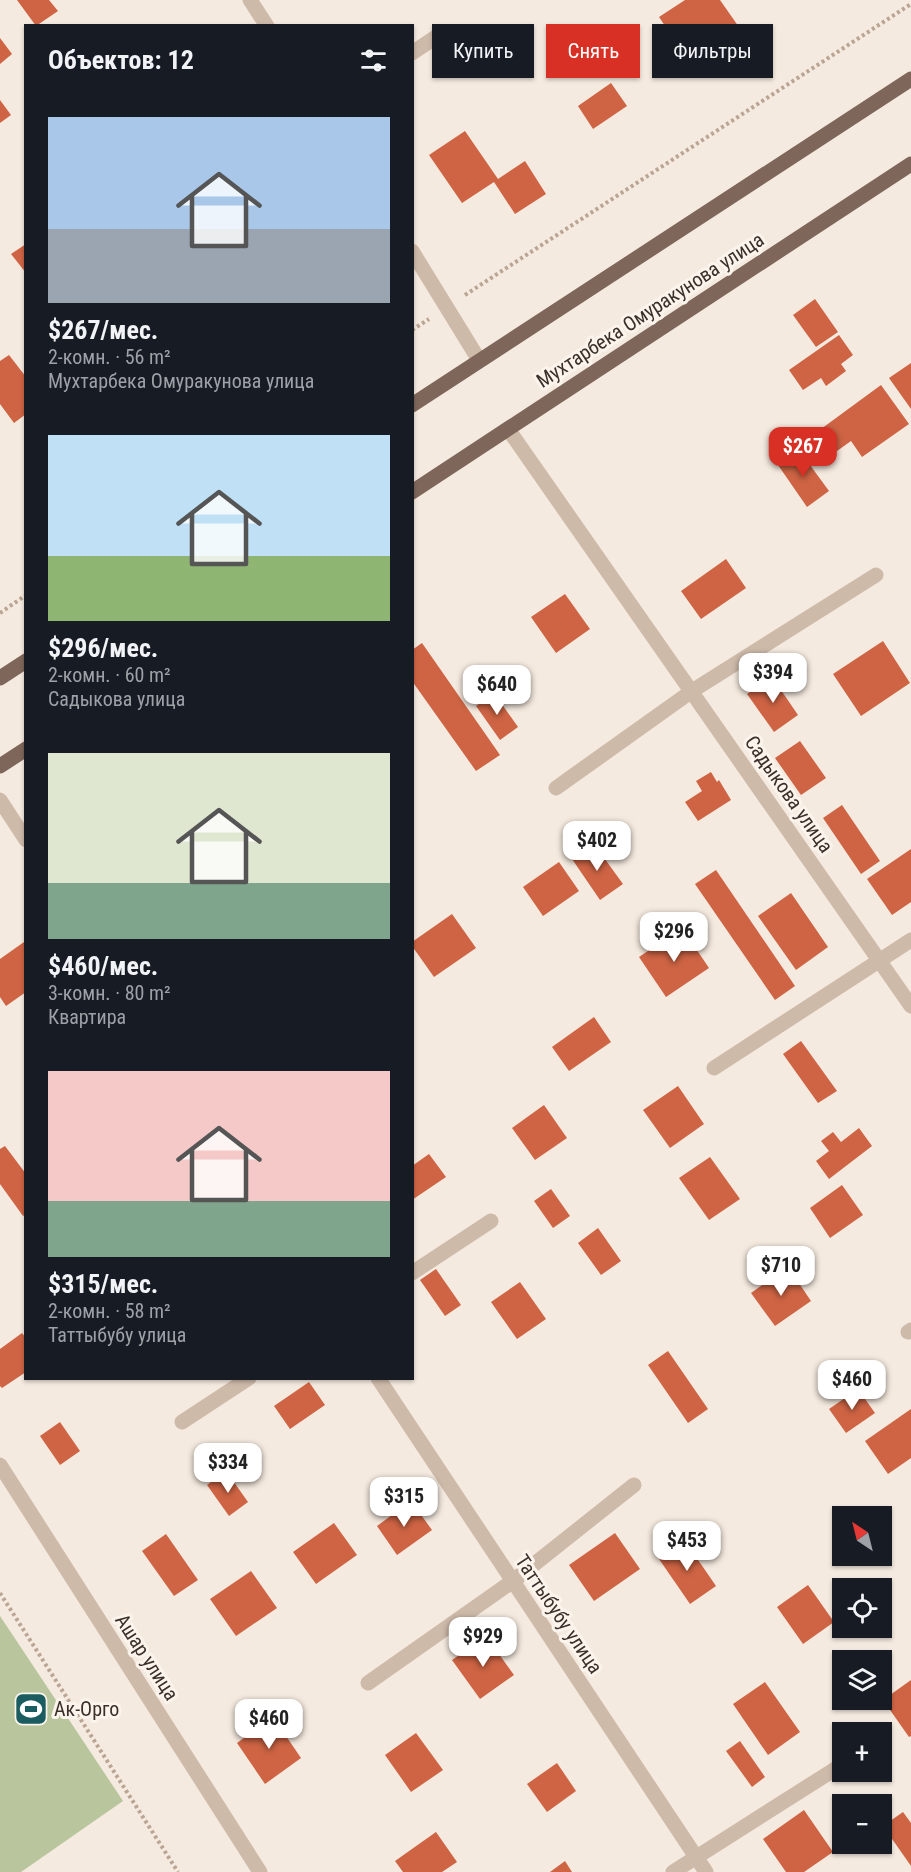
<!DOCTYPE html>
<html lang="ru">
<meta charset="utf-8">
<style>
:root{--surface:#171b24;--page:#242831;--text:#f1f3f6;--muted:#9ea1a6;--accent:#d93025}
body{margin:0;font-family:"Roboto Condensed",sans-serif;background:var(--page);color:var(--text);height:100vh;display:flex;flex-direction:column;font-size:22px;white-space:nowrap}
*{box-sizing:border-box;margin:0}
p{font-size:20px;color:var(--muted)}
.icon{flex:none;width:33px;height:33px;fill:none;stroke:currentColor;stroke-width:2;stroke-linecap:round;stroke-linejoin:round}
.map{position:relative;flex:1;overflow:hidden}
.sheet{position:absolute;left:24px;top:24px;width:390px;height:1356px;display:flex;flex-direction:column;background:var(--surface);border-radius:0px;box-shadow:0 2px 4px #0004}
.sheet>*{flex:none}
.hud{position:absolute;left:432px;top:24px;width:388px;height:54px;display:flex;gap:12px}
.needle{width:39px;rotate:325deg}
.controls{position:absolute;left:832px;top:1506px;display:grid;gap:12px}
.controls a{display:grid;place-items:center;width:60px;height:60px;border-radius:0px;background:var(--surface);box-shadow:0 2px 4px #0004;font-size:30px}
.price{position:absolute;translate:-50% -51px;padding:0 14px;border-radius:12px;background:#fff;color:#222;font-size:20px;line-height:39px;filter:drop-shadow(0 2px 3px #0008)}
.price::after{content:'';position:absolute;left:50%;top:36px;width:18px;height:14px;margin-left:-9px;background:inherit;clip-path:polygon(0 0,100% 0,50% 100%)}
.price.selected{background:var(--accent);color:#fff}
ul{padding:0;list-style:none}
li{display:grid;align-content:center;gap:12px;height:318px;padding:0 24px}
li span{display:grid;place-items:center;height:186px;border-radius:0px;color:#555}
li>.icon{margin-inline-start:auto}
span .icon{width:108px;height:108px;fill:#fffc;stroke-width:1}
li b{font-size:26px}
h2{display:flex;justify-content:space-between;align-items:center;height:72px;padding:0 24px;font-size:26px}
.chip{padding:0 21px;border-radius:0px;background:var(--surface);box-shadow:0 2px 4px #0004;font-size:21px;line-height:54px}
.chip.selected{background:var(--accent);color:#fff}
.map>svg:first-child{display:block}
.green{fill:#b8c59d}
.building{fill:#ce6444}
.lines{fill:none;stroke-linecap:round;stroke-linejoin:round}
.path{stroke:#baa493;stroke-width:4;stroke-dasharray:3 3;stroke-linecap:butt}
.minor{stroke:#cebaa9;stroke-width:15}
.major{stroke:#7e665a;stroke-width:15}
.labels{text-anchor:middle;stroke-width:6;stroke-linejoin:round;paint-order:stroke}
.street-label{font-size:20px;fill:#3b2f2a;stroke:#fbf4ec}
.poi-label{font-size:20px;fill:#3b2f2a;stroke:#fbf4ec;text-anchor:start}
</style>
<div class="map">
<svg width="911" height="1872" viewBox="0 0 911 1872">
<rect width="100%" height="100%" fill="#f5eadf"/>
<polygon class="green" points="0,1616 123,1801 21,1872 0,1872"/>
<g class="building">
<polygon points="17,0 49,0 58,11 36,26"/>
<polygon points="685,0 720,0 741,30 691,64 659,17"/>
<polygon points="0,38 12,54 0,64"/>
<polygon points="611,83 627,106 593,129 578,106"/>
<polygon points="0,100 11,115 0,123"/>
<polygon points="465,131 498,179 525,161 546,194 515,214 494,182 462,203 429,155"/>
<polygon points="26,244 26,273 11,254"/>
<polygon points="815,299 838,332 816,347 793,315"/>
<polygon points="839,335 853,355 841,364 846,371 826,386 821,378 803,390 789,370"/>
<polygon points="9,355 26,377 26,414 14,423 0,404 0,361"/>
<polygon points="911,363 911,409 889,378"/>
<polygon points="881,385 909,424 862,457 851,441 837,451 821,429"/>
<polygon points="799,450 829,491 807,507 778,465"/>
<polygon points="726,559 746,588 701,619 681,591"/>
<polygon points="565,594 590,629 556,653 531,617"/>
<polygon points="883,641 910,683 861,716 833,674"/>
<polygon points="422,643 500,755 476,771 412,681 412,650"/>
<polygon points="772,677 798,715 774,732 747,694"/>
<polygon points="494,693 518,727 500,740 476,706"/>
<polygon points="800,741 826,778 801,795 775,758"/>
<polygon points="711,772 717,782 719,780 731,800 698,821 685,802 702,791 696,781"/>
<polygon points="842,805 880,861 861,874 823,818"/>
<polygon points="594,844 623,884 600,900 572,859"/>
<polygon points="911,849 911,902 892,915 867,879"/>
<polygon points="559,862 579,891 543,916 523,887"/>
<polygon points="716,870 795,986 775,1000 695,884"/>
<polygon points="791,893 828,947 796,970 758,916"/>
<polygon points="452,914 476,948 434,977 412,946 412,942"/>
<polygon points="682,928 709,968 666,997 639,957"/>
<polygon points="24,942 26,992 6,1006 0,997 0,959"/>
<polygon points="594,1017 611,1042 569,1071 552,1047"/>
<polygon points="801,1041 837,1091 818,1103 783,1054"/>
<polygon points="678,1086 704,1124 670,1148 643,1110"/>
<polygon points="544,1105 567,1138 535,1160 512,1128"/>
<polygon points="859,1128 872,1146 829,1179 816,1161 829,1151 821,1141 833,1132 841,1142"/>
<polygon points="5,1146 26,1174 26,1214 23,1216 0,1184 0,1149"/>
<polygon points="429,1154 446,1177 412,1200 412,1166"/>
<polygon points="710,1157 740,1199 709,1220 679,1178"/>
<polygon points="842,1185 863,1215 830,1238 810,1208"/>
<polygon points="551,1189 570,1216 553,1228 534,1201"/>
<polygon points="598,1228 621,1261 601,1275 578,1243"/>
<polygon points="788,1267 811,1301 775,1326 751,1293"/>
<polygon points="436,1269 461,1305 445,1316 420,1280"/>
<polygon points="520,1282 546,1319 517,1339 491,1302"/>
<polygon points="22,1333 26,1338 26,1372 2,1388 0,1386 0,1349"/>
<polygon points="668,1351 708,1409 688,1423 648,1365"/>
<polygon points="309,1382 325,1405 290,1429 274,1406"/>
<polygon points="858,1389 875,1413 846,1433 829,1409"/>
<polygon points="911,1409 911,1458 888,1474 865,1441"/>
<polygon points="60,1422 80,1451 60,1465 40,1436"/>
<polygon points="226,1471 248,1502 229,1516 207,1485"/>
<polygon points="411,1501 432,1530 397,1555 377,1526"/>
<polygon points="334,1523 357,1555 316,1584 293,1552"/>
<polygon points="615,1533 640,1569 594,1601 569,1565"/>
<polygon points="166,1534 198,1580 174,1596 142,1551"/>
<polygon points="685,1541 716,1586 690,1604 659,1559"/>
<polygon points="251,1571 277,1608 236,1636 210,1599"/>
<polygon points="808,1585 834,1622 803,1644 777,1607"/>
<polygon points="486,1636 514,1675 480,1699 452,1660"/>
<polygon points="911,1680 911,1736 909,1737 883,1700"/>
<polygon points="765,1682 800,1732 768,1755 733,1704"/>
<polygon points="273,1717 301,1758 265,1784 237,1743"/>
<polygon points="416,1733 443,1770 411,1792 385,1755"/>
<polygon points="740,1741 765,1777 752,1787 726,1751"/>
<polygon points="557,1763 576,1791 547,1812 527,1784"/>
<polygon points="804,1810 833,1852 804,1872 786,1872 763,1839"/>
<polygon points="903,1812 911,1823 911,1866 883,1826"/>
<polygon points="436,1832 457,1862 442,1872 403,1872 395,1861"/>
<polygon points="565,1861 572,1872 550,1872"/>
</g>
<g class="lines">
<g class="path">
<polyline points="465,295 911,4"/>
<polyline points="412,330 429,319"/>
<polyline points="0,613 26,595"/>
<polyline points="0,1593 178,1872"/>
</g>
<g class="minor">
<polyline points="250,0 267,26"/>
<polyline points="412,53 439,35"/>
<polyline points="412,251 479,360"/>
<polyline points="508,429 911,1006"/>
<polyline points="556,788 692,691 876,575"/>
<polyline points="0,800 26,840"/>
<polyline points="714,1068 911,940"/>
<polyline points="412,1273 491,1221"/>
<polyline points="908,1332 911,1330"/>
<polyline points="378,1378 706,1872"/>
<polyline points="182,1422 249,1378"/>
<polyline points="0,1465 260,1872"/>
<polyline points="368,1683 513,1581 634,1485"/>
<polyline points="673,1872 843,1764"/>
</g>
<g class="major">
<polyline points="412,405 911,79"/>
<polyline points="412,492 911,164"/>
<polyline points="0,678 26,661"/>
<polyline points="0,766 26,749"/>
</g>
</g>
<defs>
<symbol id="stadium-square" viewBox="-11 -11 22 22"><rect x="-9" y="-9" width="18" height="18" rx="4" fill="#1b5c60" stroke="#fbf4ec"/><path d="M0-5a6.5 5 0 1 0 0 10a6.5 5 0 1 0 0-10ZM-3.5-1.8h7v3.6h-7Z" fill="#fff"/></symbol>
</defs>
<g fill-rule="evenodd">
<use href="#stadium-square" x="12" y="1690" width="38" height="38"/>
</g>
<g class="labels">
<g class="street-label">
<text transform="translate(650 310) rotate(-33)" y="7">Мухтарбека Омуракунова улица</text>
<text transform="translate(789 794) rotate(55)" y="7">Садыкова улица</text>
<text transform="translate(559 1614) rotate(56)" y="7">Таттыбубу улица</text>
<text transform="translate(147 1657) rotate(57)" y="7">Ашар улица</text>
</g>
<g class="poi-label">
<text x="54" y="1716">Ак-Орго</text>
</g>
</g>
</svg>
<div class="controls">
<a><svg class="needle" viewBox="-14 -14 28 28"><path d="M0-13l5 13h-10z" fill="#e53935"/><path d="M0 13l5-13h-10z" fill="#9ea1a6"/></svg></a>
<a><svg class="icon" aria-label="locate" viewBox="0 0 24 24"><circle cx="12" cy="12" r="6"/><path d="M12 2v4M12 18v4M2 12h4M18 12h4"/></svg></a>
<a><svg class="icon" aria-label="layers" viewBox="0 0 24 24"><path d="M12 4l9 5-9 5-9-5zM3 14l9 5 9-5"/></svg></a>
<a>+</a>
<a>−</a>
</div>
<b class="price selected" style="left:803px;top:478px">$267</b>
<b class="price" style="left:773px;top:704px">$394</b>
<b class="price" style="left:497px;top:716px">$640</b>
<b class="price" style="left:597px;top:872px">$402</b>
<b class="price" style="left:674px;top:963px">$296</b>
<b class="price" style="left:781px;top:1297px">$710</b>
<b class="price" style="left:852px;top:1411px">$460</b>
<b class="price" style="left:228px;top:1494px">$334</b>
<b class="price" style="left:404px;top:1528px">$315</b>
<b class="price" style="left:687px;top:1572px">$453</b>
<b class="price" style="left:483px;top:1668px">$929</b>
<b class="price" style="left:269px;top:1750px">$460</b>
<div class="hud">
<a class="chip">Купить</a>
<a class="chip selected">Снять</a>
<a class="chip">Фильтры</a>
</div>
<section class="sheet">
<h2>Объектов: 12<svg class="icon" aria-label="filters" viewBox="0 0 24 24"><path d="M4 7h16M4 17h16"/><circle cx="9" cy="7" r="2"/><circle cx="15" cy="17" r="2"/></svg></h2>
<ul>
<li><span style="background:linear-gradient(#a9c7e8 60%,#9aa5b1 0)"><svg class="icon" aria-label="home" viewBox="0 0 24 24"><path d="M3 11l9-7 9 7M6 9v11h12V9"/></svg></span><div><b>$267/мес.</b><p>2-комн. · 56 m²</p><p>Мухтарбека Омуракунова улица</p></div></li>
<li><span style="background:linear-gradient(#bfe0f5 65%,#8fb573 0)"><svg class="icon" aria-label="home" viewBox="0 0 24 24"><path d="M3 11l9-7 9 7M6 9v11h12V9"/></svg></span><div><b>$296/мес.</b><p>2-комн. · 60 m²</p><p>Садыкова улица</p></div></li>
<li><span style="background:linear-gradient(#dfe7d0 70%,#7fa58c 0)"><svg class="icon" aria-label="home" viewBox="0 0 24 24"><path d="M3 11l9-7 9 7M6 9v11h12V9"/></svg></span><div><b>$460/мес.</b><p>3-комн. · 80 m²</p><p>Квартира</p></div></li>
<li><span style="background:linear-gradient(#f6c9c9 70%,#7fa58c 0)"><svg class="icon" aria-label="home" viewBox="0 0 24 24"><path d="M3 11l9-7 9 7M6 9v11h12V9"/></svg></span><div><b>$315/мес.</b><p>2-комн. · 58 m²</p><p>Таттыбубу улица</p></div></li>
</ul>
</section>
</div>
